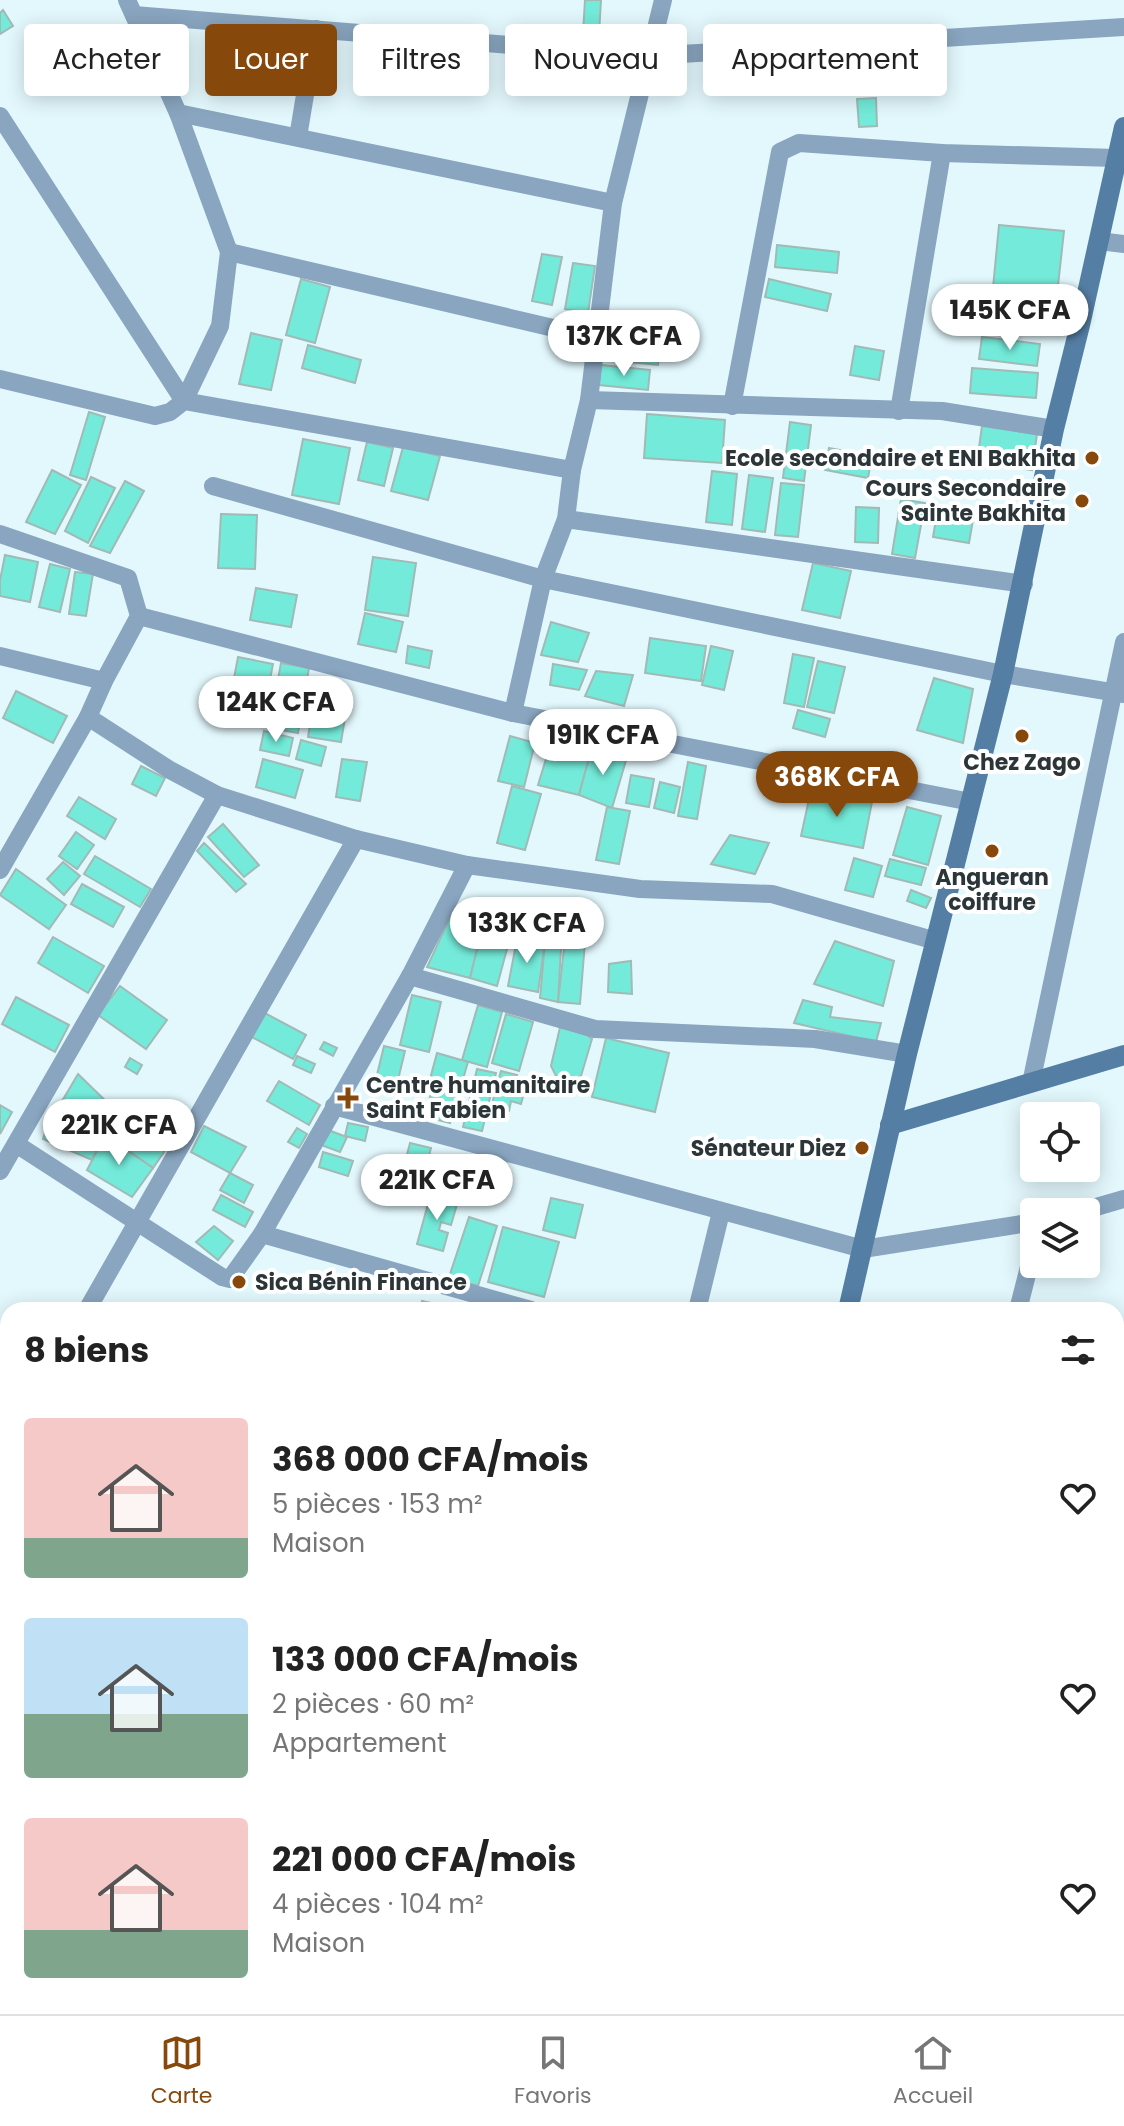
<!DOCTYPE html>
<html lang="fr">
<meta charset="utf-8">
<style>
:root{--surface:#fff;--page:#f2f2f2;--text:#222;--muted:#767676;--line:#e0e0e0;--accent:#87480c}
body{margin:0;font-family:Poppins,sans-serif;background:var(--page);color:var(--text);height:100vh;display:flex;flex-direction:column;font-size:30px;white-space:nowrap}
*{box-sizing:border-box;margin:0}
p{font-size:26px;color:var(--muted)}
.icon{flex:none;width:44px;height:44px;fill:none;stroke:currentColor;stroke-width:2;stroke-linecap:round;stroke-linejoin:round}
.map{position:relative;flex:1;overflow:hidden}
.panel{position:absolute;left:0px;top:1302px;width:1124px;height:712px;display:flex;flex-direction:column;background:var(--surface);border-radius:24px 24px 0 0;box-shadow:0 4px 20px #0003}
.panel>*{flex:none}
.top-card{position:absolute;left:24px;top:24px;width:1076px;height:72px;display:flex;gap:16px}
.controls{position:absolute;left:1020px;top:1102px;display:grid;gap:16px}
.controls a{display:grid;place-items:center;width:80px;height:80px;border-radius:8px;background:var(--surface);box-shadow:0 4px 20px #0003;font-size:40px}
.price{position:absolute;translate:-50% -68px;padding:0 18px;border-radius:28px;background:#fff;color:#222;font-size:26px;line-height:52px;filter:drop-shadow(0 2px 4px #0008)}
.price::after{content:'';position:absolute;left:50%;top:48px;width:24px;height:18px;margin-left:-12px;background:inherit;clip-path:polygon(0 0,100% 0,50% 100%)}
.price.on{background:var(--accent);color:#fff}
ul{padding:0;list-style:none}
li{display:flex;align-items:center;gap:24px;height:200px;padding:0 24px}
li span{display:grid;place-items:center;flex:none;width:224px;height:160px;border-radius:8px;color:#555}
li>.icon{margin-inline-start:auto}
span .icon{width:96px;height:96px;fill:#fffc;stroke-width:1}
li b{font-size:34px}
h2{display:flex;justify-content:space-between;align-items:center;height:96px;padding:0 24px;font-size:34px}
.chip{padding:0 28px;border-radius:8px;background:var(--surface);box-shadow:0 4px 20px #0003;font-size:28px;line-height:72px}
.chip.on{background:var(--accent);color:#fff}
.tabs{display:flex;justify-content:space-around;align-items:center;height:112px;border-top:2px solid var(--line);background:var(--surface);font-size:22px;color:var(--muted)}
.tabs a{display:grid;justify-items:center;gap:4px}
.tabs .on{color:var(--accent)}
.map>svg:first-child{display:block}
.building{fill:#74ebda;stroke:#a0bab5;stroke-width:2}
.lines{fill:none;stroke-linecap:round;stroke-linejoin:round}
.street{stroke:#89a5bf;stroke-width:18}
.secondary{stroke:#547ea4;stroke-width:20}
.poi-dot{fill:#87480c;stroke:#fff;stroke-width:3}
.labels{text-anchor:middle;stroke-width:8;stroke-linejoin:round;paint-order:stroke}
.poi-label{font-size:22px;font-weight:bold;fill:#2c3638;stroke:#fff;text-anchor:end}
</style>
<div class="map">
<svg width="1124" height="2014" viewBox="0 0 1124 2014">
<rect width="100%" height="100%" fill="#e3f8fd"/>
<g class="building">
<polygon points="585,0 601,0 599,34 583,33"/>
<polygon points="3,10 13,26 0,34 0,13"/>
<polygon points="876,98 877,126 859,127 857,99"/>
<polygon points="999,225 1064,231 1056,304 992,298"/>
<polygon points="777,245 839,252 837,273 775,267"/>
<polygon points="542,254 562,257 552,305 532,301"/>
<polygon points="573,263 595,266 588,313 565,309"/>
<polygon points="301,279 330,287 315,343 286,335"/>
<polygon points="769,279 831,294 827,311 765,297"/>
<polygon points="251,333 282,340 271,390 239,384"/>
<polygon points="982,337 1040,344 1037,366 979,359"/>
<polygon points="602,342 660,348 658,365 600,359"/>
<polygon points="308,345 361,360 355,383 302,368"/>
<polygon points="855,346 884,351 879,380 850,375"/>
<polygon points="601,365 650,370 648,390 599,385"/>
<polygon points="972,368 1038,373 1036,398 970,393"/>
<polygon points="89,412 105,417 86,480 70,475"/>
<polygon points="647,414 725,420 722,463 644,458"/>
<polygon points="790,422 811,425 804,481 783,478"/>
<polygon points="982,426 1037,434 1032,470 977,462"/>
<polygon points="303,439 350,448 339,504 292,495"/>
<polygon points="367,442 393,448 384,486 358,480"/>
<polygon points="403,447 440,456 428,500 391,491"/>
<polygon points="829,448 872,456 868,478 825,470"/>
<polygon points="52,470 81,485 55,534 26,522"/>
<polygon points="712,471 737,474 732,525 706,522"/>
<polygon points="749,475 773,478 765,532 742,529"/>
<polygon points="91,477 115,488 88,543 65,531"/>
<polygon points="125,481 144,491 110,553 90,546"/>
<polygon points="781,483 804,485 798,537 775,535"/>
<polygon points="901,499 925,503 915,558 892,554"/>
<polygon points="856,507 879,508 878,543 855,542"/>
<polygon points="938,508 974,514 969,543 933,537"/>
<polygon points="221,514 257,515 255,569 218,568"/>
<polygon points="5,555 38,562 30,602 0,596 0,580"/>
<polygon points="373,557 416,563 408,616 365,610"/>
<polygon points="813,563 851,571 840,618 802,610"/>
<polygon points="50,564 70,569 60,612 39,607"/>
<polygon points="75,572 93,574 86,616 69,614"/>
<polygon points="256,588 297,595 291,627 250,620"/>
<polygon points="365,613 403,622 396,652 358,644"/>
<polygon points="551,622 589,633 578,662 541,655"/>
<polygon points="650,638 706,646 701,681 645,673"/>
<polygon points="408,646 432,651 429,668 406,663"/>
<polygon points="711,646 733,651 724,690 702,685"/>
<polygon points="793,654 814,658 804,707 784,703"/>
<polygon points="238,657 273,664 266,700 231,694"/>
<polygon points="818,661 845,667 834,713 807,707"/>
<polygon points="281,663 309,668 298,733 269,728"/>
<polygon points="553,664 587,670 579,690 550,685"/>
<polygon points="596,671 633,675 624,706 585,696"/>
<polygon points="934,678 973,689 963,743 917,730"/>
<polygon points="16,691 67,716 53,743 3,718"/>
<polygon points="798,710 830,719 825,737 793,728"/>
<polygon points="312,713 345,718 341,742 308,737"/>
<polygon points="264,731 293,738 289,756 260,750"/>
<polygon points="510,736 535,743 524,787 498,781"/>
<polygon points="553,736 592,747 579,795 538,785"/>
<polygon points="301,740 326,747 321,766 296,759"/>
<polygon points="592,747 627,757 612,808 579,795"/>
<polygon points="263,759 303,770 295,798 256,787"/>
<polygon points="342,759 367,762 360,801 336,797"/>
<polygon points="688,762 706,766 697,819 678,816"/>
<polygon points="141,766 165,778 156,796 132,784"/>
<polygon points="631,775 654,779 649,807 626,803"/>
<polygon points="660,782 680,787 674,813 654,808"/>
<polygon points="512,786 541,794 525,850 497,843"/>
<polygon points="811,790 872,802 863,848 801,836"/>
<polygon points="79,797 116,819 105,839 67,816"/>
<polygon points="607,807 630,811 619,864 596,860"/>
<polygon points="907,807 941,816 928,865 893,855"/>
<polygon points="223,824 259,865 244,877 208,837"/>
<polygon points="76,832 94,845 77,869 59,856"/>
<polygon points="730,835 769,843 755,874 711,864"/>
<polygon points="204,843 246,884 236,892 197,851"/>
<polygon points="95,856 151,889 140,907 84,874"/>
<polygon points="854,858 882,866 873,897 845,890"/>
<polygon points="890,859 926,868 921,885 885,876"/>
<polygon points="63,862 80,876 64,895 47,879"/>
<polygon points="16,869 66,905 49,929 0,895"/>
<polygon points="82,884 124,907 113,927 71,904"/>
<polygon points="911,890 931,898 926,908 907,901"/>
<polygon points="455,907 482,930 470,978 427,967"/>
<polygon points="482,930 510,938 497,986 470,978"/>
<polygon points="53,937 104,966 88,993 38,963"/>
<polygon points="517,939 545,942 538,992 508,986"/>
<polygon points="835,941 894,961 883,1006 814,984"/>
<polygon points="545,942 561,948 558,1002 540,998"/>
<polygon points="585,942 580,1004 558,1002 564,948"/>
<polygon points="631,961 632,994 608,992 609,964"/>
<polygon points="120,986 167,1020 146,1049 98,1015"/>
<polygon points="412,995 441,1002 429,1052 400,1045"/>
<polygon points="16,997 69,1025 55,1052 2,1024"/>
<polygon points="803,1000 832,1007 830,1017 881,1023 876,1042 794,1023"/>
<polygon points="478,1005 502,1012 487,1067 462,1060"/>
<polygon points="261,1011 306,1035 293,1059 248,1035"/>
<polygon points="506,1014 533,1022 519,1071 492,1063"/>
<polygon points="561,1023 575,1026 592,1039 578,1086 558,1080 551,1066"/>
<polygon points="606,1038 669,1053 655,1112 592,1097"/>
<polygon points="324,1042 337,1048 333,1056 320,1049"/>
<polygon points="384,1046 405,1051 396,1088 375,1083"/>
<polygon points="437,1053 468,1062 450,1123 434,1119 437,1110 427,1107 435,1080 430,1079"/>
<polygon points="297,1056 315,1064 311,1073 293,1065"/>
<polygon points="130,1058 142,1065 137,1074 125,1067"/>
<polygon points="477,1069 496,1073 482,1131 463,1127"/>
<polygon points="501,1071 517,1075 515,1083 526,1086 521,1104 511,1101 509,1111 491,1107"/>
<polygon points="78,1074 115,1110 105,1135 58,1108"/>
<polygon points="279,1081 320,1105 309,1125 267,1101"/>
<polygon points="0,1105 12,1112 0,1134"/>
<polygon points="127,1107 171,1142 153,1168 105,1135"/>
<polygon points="52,1113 105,1135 92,1160 43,1139"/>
<polygon points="348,1123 368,1127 365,1141 345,1136"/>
<polygon points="204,1126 246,1147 230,1173 191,1152"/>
<polygon points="297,1128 307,1134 299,1148 288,1142"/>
<polygon points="328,1130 347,1137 340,1152 321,1145"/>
<polygon points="105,1135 153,1168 132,1197 87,1170"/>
<polygon points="410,1143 431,1148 425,1171 404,1166"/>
<polygon points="323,1152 353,1161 348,1176 319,1167"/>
<polygon points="404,1170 424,1176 416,1200 396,1193"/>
<polygon points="230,1173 253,1185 244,1203 220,1190"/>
<polygon points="431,1193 458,1201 451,1225 441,1222 439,1230 448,1233 443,1251 417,1244"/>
<polygon points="221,1195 253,1212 245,1227 213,1210"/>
<polygon points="551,1198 583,1205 575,1238 543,1230"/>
<polygon points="469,1217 497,1226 478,1286 449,1277"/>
<polygon points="214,1226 233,1241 218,1260 196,1242"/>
<polygon points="503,1227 559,1242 544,1297 488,1282"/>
<polygon points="422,1301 462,1310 420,1310"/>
<polygon points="0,1376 8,1381 8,1425 0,1420"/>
<polygon points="1116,1408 1124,1409 1124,1432 1116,1430"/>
<polygon points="6,1502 8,1504 8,1535 0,1530 0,1511"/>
<polygon points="1116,1702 1124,1703 1124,1754 1116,1753"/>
</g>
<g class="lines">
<g class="street">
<polyline points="127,0 178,113 229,252 220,326 184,401"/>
<polyline points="134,15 648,56 1124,27"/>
<polyline points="178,113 613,203"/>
<polyline points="0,116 184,401"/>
<polyline points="298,137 316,29"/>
<polyline points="1099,241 1124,244"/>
<polyline points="229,252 596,338"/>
<polyline points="0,379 155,416 170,412 184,401 572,470"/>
<polyline points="589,400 942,411 1054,429"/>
<polyline points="732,406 780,152 799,143 942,153 1116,158"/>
<polyline points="899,411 942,153"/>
<polyline points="213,486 543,579 1003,674 1124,694"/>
<polyline points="566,519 1024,584"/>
<polyline points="0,534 128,578 139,616 104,681 88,717 0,870"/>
<polyline points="139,616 513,713 971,802"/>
<polyline points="0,656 104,681"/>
<polyline points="513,713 543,579 566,519 572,470 589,400 613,203 663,0"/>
<polyline points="88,717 170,770 217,795 356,839 467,865 640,889 772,894 936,941"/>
<polyline points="410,976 595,1029 815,1039 907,1054"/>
<polyline points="1031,1083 1124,642"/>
<polyline points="334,1106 863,1249 1034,1222"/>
<polyline points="16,1144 222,1277 230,1279 262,1234 410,976 467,865"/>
<polyline points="0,1171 217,795"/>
<polyline points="1079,1212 1124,1199"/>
<polyline points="262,1234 531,1310"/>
<polyline points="87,1310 356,839"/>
<polyline points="697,1310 721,1212"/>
<polyline points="1018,1310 1034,1247"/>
<polyline points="1116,1372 1124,1372"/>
<polyline points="0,1472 8,1457"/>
<polyline points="1116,1538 1124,1508"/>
<polyline points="0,1688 8,1690"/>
<polyline points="1116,1914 1124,1916"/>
<polyline points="0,1998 10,2014"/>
<polyline points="749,2006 781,2014"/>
<polyline points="520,2014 522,2006"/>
<polyline points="835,2014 838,2006"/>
</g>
<g class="secondary">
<polyline points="890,1125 1124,1055"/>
<polyline points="848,1310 907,1054 1003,674 1054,429 1080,325 1124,127"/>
<polyline points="0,1753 8,1767"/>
<polyline points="149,2006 153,2014"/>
<polyline points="679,2014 681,2006"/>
</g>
</g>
<g class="poi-dot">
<circle cx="1092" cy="458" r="8"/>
<circle cx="1082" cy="501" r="8"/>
<circle cx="1022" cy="736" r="8"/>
<circle cx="992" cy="851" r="8"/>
<path d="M344 1086h8v8h8v8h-8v8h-8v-8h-8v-8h8z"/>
<circle cx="862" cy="1148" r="8"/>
<circle cx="239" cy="1282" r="8"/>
</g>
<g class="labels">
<g class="poi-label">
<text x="1076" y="466">Ecole secondaire et ENI Bakhita</text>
<text x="1066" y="496">Cours Secondaire<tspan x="1066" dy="25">Sainte Bakhita</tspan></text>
<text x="1022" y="770" text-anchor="middle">Chez Zago</text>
<text x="992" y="885" text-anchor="middle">Angueran<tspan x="992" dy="25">coiffure</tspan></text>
<text x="366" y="1093" text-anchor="start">Centre humanitaire<tspan x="366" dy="25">Saint Fabien</tspan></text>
<text x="846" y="1156">Sénateur Diez</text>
<text x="255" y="1290" text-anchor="start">Sica Bénin Finance</text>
</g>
</g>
</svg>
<div class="controls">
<a><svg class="icon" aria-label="locate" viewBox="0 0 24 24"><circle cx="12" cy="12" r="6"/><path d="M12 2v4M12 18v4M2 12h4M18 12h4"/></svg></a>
<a><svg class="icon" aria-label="layers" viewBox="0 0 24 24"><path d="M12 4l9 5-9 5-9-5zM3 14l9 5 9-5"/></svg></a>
</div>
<b class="price" style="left:1010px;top:352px">145K CFA</b>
<b class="price" style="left:624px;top:378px">137K CFA</b>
<b class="price" style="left:276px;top:744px">124K CFA</b>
<b class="price" style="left:603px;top:777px">191K CFA</b>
<b class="price on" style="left:837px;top:819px">368K CFA</b>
<b class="price" style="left:527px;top:965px">133K CFA</b>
<b class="price" style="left:119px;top:1167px">221K CFA</b>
<b class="price" style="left:437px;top:1222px">221K CFA</b>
<div class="top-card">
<a class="chip">Acheter</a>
<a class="chip on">Louer</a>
<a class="chip">Filtres</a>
<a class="chip">Nouveau</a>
<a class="chip">Appartement</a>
</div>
<section class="panel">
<h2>8 biens<svg class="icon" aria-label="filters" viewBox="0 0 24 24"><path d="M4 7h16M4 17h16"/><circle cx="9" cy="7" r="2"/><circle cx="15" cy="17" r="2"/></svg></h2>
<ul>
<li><span style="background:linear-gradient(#f6c9c9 75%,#7fa58c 0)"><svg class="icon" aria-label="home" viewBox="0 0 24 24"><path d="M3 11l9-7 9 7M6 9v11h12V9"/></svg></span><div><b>368 000 CFA/mois</b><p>5 pièces · 153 m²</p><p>Maison</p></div><svg class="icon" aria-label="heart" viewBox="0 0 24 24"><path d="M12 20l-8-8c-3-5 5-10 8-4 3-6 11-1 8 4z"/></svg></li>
<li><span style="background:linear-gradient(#bfe0f5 60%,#7fa58c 0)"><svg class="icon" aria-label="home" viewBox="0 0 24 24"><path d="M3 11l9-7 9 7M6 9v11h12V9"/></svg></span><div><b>133 000 CFA/mois</b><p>2 pièces · 60 m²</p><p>Appartement</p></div><svg class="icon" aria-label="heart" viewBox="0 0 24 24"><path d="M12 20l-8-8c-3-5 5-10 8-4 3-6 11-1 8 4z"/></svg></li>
<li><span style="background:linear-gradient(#f6c9c9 70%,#7fa58c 0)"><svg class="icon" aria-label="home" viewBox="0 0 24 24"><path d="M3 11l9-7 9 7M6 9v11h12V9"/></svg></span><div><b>221 000 CFA/mois</b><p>4 pièces · 104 m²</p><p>Maison</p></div><svg class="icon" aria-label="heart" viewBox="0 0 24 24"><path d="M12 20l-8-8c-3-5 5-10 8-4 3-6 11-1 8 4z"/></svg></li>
</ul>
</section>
</div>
<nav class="tabs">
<a class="on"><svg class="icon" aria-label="map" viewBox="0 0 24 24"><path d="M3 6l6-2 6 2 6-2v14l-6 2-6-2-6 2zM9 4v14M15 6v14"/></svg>Carte</a>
<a><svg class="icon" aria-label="saved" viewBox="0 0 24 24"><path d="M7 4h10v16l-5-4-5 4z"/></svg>Favoris</a>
<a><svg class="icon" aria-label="home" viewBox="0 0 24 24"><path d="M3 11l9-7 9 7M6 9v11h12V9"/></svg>Accueil</a>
</nav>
